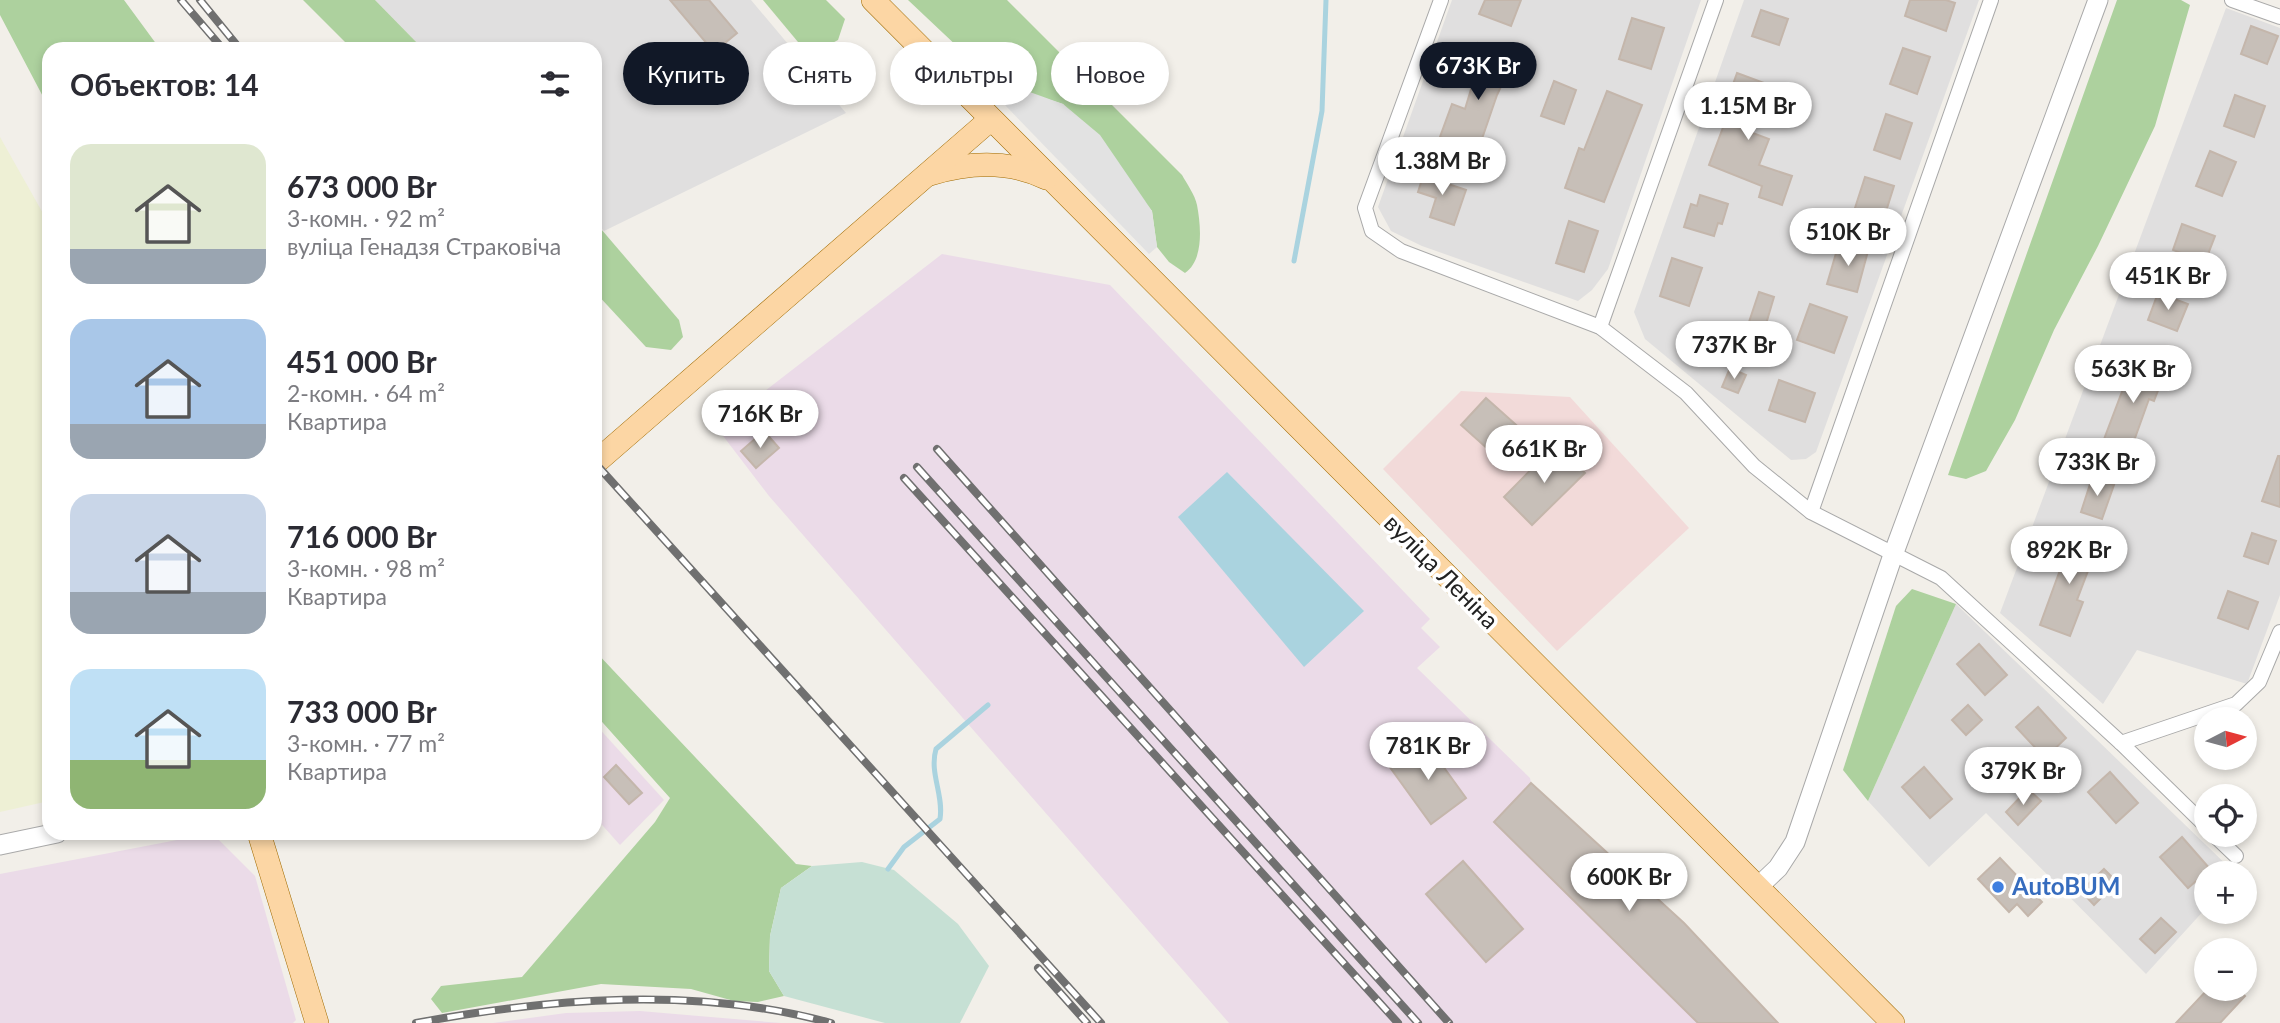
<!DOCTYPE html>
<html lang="ru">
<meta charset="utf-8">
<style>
:root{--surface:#fff;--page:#f7f7f7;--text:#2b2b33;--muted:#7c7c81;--accent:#111827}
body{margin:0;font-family:Lato,sans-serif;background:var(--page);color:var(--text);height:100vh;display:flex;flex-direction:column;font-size:26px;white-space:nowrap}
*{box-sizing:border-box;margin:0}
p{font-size:23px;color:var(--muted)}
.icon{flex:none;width:38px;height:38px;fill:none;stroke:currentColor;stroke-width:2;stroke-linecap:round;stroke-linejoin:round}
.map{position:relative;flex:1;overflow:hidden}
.panel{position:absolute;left:42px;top:42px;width:560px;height:798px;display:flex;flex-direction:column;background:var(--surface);border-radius:21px;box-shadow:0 4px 10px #0003}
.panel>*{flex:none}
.top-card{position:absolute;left:623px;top:42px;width:665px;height:63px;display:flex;gap:14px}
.needle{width:46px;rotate:84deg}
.buttons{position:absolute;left:2194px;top:707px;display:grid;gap:14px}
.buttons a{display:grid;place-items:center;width:63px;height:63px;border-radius:50%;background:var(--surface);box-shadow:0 4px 10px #0003;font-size:35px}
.price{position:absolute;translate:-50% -60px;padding:0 16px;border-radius:24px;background:#fff;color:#222;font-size:23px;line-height:46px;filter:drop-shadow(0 2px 4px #0008)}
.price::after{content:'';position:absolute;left:50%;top:42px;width:21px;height:16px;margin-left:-10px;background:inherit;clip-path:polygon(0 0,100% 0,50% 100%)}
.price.active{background:var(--accent);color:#fff}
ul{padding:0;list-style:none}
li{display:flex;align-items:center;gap:21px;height:175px;padding:0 28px}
li span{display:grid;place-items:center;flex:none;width:196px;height:140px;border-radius:21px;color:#555}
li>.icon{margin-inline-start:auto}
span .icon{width:84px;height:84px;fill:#fffc;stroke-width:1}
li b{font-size:30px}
h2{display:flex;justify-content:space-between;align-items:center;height:84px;padding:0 28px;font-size:30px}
.chip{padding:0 24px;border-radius:32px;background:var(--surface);box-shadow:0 4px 10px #0003;font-size:24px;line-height:63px}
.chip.active{background:var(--accent);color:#fff}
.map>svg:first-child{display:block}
.residential{fill:#e0dfdf}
.commercial{fill:#f2dad9}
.industrial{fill:#ebdbe8}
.farmland{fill:#eef0d5}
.forest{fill:#add19e}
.wetland{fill:#c6e0d4}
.parking{fill:#e2e2e2}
.water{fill:#aad3df}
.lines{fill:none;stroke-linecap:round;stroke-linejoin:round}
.stream{stroke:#aad3df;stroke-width:5}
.building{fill:#c7bfb8;stroke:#c4b6ab;stroke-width:2}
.minor-casing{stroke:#a9a9a9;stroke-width:16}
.tertiary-casing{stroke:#a9a9a9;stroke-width:21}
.primary-casing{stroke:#a06b00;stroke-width:24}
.minor{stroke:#fff;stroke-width:14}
.tertiary{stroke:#fff;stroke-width:19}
.primary{stroke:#fcd6a4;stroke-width:23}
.rail-casing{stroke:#707070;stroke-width:8}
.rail{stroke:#fff;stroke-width:5;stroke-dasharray:16;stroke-linecap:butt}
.shop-dot{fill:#3f7fe0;stroke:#fff;stroke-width:2.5}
.labels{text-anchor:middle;stroke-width:7;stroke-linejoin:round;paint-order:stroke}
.street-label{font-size:24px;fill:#222;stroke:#fff}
.shop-label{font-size:24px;font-weight:bold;fill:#366cbe;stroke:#fff;text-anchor:start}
</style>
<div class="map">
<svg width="2280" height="1023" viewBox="0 0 2280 1023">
<rect width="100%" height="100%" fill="#f2efe9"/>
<g class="residential">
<polygon points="375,0 751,0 846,113 604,231 595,222 595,49 423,49"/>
<polygon points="1452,0 1701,0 1608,269 1592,290 1578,301 1422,246 1391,231 1378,207"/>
<polygon points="1744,0 1979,0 1816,452 1806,459 1791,460 1645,339 1634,312"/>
<polygon points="2226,8 2280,28 2280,595 2247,684 2137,650 2103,704 2000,613"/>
<polygon points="1956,604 2235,873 2207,873 2207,907 2146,974 1986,813 1929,867 1868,801"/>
</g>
<polygon class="commercial" points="1461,391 1570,397 1689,528 1557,651 1383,469"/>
<g class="industrial">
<polygon points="942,254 1110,285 1430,619 1421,628 1440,647 1417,668 1530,778 1531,783 1684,924 1778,1023 1229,1023 769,496 717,428"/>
<polygon points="595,724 664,800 620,845 595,817"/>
<polygon points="203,835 217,838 255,876 296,1020 293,1023 0,1023 0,874"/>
<polygon points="640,1011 781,1023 493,1023 566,1013"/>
</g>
<polygon class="farmland" points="0,137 49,224 49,801 0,812"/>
<g class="forest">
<polygon points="0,0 124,0 160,49 49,49 49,108 0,15"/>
<polygon points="303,0 375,0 423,49 352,49"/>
<polygon points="763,0 826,0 845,19 838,40 821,49 803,48"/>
<path d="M908 0H1007L1182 175C1187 184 1195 195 1197 205 1201 226 1204 260 1185 273L1169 262 1157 247 1152 211 1063 104 996 83Z"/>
<polygon points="2117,0 2181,0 2190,5 2155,126 2098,246 2054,330 2015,420 1986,471 1966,479 1948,475"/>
<polygon points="595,222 679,320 683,337 671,350 646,347 595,292"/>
<polygon points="1912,589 1956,604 1868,801 1843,770 1896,606"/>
<polygon points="595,651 796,864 812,866 781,888 770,936 769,971 784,996 758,1002 734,1001 691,989 601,984 442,1013 431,999 441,986 522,977 655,822 670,798 595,714"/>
</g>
<polygon class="wetland" points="862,862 894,870 958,924 989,966 960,1023 885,1023 784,996 769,971 770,936 781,888 812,866"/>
<polygon class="parking" points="1027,91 1063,104 1100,135 1152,211 1157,247 1149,254 1004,104"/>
<polygon class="water" points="1227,472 1364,611 1304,667 1178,517"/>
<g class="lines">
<g class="stream">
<polyline points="1294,261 1322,111 1326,0"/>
<path d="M888 869 904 847 940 819C944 795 929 773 936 749L988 705"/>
</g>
</g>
<g class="building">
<polygon points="670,0 709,0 737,33 714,52"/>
<polygon points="1485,0 1521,0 1511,26 1479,14"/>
<polygon points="1910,0 1946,0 1955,3 1946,31 1905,16"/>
<polygon points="1761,10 1788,19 1779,45 1752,36"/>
<polygon points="1632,18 1664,28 1651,69 1619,59"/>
<polygon points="2251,26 2278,36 2267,64 2241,54"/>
<polygon points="1478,43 1518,56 1509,82 1504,80 1497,95 1474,162 1451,154 1455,142 1440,137 1452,104 1465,109 1479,63 1472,61"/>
<polygon points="1903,48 1930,57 1917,94 1890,84"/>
<polygon points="1737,73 1767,84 1750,132 1769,139 1759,165 1792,176 1782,205 1759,197 1762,186 1709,165 1731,106 1726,104"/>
<polygon points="1554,81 1576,90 1564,124 1541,116"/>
<polygon points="1607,91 1642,105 1604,202 1565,188 1579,148 1584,150"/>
<polygon points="2235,95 2265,106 2254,137 2224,126"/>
<polygon points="1886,114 1912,123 1900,159 1874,150"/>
<polygon points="2210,151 2236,162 2222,196 2196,186"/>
<polygon points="1425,170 1445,176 1442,182 1466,190 1454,225 1430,217 1436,198 1418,192"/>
<polygon points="1865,177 1894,186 1883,221 1854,211"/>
<polygon points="1700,195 1728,204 1722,224 1718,223 1714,236 1684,227 1691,204 1697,206"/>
<polygon points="1569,221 1598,231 1584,272 1556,263"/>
<polygon points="2182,224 2215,236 2205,262 2173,250"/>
<polygon points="1839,243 1868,251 1857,292 1827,284"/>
<polygon points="1672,258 1702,268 1689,306 1660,296"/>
<polygon points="1759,292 1774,297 1766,324 1772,326 1766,344 1744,337"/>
<polygon points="2158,293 2188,304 2177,331 2148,320"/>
<polygon points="1810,304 1847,317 1834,353 1797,340"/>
<polygon points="2134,360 2165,372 2154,401 2149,399 2130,452 2103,442"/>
<polygon points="1730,368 1746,375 1738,393 1722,387"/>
<polygon points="1779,380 1815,393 1805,422 1769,410"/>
<polygon points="1486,398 1523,431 1498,458 1461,425"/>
<polygon points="764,431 779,448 756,468 741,451"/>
<polygon points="1556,444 1585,473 1532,525 1504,497"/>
<polygon points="2278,456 2280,456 2280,507 2262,501"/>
<polygon points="2092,478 2114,485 2102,519 2081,512"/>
<polygon points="2252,533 2276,541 2268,564 2244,556"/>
<polygon points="2067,536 2097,547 2077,600 2083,602 2070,636 2040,625 2060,570 2056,568"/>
<polygon points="2228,591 2258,602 2248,629 2218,618"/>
<polygon points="1979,644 2007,675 1985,695 1957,664"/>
<polygon points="1968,705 1982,720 1966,735 1952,720"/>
<polygon points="2038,707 2066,738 2045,758 2016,727"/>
<polygon points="1424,740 1466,798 1431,824 1389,766"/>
<polygon points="616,765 642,793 629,804 604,777"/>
<polygon points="1924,767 1952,799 1930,818 1902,787"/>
<polygon points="2110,772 2138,803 2116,823 2088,792"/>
<polygon points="1531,783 1684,923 1778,1023 1698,1023 1494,822"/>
<polygon points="2028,789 2041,801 2018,825 2006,812"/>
<polygon points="2182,837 2210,869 2188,888 2160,857"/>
<polygon points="2000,858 2042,902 2028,916 2017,904 2009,912 1978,879"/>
<polygon points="1463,861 1523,929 1486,962 1426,894"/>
<polygon points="2104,869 2117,882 2094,905 2081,891"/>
<polygon points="2161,918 2176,932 2155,953 2140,939"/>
<polygon points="2208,989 2237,989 2245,996 2220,1023 2176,1023"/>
</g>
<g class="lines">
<defs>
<g id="minor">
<polyline points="1441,0 1365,208 1372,231 1401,251 1600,327 1686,393 1754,466 1811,512 1941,578 2121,743 2207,827"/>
<polyline points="2232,0 2280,17"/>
<polyline points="1600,327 1716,0"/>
<polyline points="1811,512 1991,0"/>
<polyline points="2121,743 2236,704 2259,682 2280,632"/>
<polyline points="2214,835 2236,856"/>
</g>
<g id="tertiary">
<polyline points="0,845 57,833"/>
<polyline points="1758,887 1778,868 1795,842 1893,555 2098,0"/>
</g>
<g id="primary">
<polyline points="873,0 1893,1023"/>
<path d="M930 174C969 162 1009 160 1046 178"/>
<polyline points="595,463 991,119"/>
<polyline points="259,833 317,1023"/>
</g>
</defs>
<use href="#minor" class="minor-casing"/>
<use href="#tertiary" class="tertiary-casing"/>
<use href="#primary" class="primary-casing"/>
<use href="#minor" class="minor"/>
<use href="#tertiary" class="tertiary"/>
<use href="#primary" class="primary"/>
<defs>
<g id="rail">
<polyline points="181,0 223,49"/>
<polyline points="200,0 240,49"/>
<polyline points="937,449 1449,1023"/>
<polyline points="595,463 1101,1023"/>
<polyline points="917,467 1418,1023"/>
<polyline points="904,478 1398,1023"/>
<polyline points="1038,968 1087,1023"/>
<path d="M416 1023C550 998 697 986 831 1023"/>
</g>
</defs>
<use href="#rail" class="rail-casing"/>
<use href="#rail" class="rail"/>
</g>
<circle class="shop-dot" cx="1998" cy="887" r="7"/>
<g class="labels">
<g class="street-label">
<text transform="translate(1441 572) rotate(45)" y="8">вуліца Леніна</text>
</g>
<g class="shop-label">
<text x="2012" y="895">AutoBUM</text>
</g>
</g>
</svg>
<div class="buttons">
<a><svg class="needle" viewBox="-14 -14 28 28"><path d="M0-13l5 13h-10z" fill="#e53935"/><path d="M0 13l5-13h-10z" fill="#7c7c81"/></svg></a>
<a><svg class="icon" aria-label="locate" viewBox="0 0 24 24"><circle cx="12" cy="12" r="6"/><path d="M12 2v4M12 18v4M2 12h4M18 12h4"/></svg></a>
<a>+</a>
<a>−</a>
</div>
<b class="price active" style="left:1478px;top:102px">673K Br</b>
<b class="price" style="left:1748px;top:142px">1.15M Br</b>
<b class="price" style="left:1442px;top:197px">1.38M Br</b>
<b class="price" style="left:1848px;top:268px">510K Br</b>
<b class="price" style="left:2168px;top:312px">451K Br</b>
<b class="price" style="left:1734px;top:381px">737K Br</b>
<b class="price" style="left:2133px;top:405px">563K Br</b>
<b class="price" style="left:760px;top:450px">716K Br</b>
<b class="price" style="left:1544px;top:485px">661K Br</b>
<b class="price" style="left:2097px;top:498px">733K Br</b>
<b class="price" style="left:2069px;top:586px">892K Br</b>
<b class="price" style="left:1428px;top:782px">781K Br</b>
<b class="price" style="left:2023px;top:807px">379K Br</b>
<b class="price" style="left:1629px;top:913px">600K Br</b>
<div class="top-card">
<a class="chip active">Купить</a>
<a class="chip">Снять</a>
<a class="chip">Фильтры</a>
<a class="chip">Новое</a>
</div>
<section class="panel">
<h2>Объектов: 14<svg class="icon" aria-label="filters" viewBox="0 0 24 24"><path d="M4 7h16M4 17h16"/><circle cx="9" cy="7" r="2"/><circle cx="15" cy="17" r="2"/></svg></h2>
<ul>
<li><span style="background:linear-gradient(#dfe7d0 75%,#9aa5b1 0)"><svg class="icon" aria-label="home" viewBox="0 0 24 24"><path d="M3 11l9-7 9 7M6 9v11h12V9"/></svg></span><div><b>673 000 Br</b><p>3-комн. · 92 m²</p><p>вуліца Генадзя Страковіча</p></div></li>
<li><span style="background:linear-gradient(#a9c7e8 75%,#9aa5b1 0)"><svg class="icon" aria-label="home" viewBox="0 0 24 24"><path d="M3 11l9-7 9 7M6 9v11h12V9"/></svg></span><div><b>451 000 Br</b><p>2-комн. · 64 m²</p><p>Квартира</p></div></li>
<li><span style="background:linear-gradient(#c9d6e8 70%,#9aa5b1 0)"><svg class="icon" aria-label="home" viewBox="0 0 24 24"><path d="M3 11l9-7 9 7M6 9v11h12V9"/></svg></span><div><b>716 000 Br</b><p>3-комн. · 98 m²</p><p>Квартира</p></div></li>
<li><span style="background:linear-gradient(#bfe0f5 65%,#8fb573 0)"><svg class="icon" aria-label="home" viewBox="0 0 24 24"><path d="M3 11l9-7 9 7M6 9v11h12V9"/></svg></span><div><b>733 000 Br</b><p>3-комн. · 77 m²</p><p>Квартира</p></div></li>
</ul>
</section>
</div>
